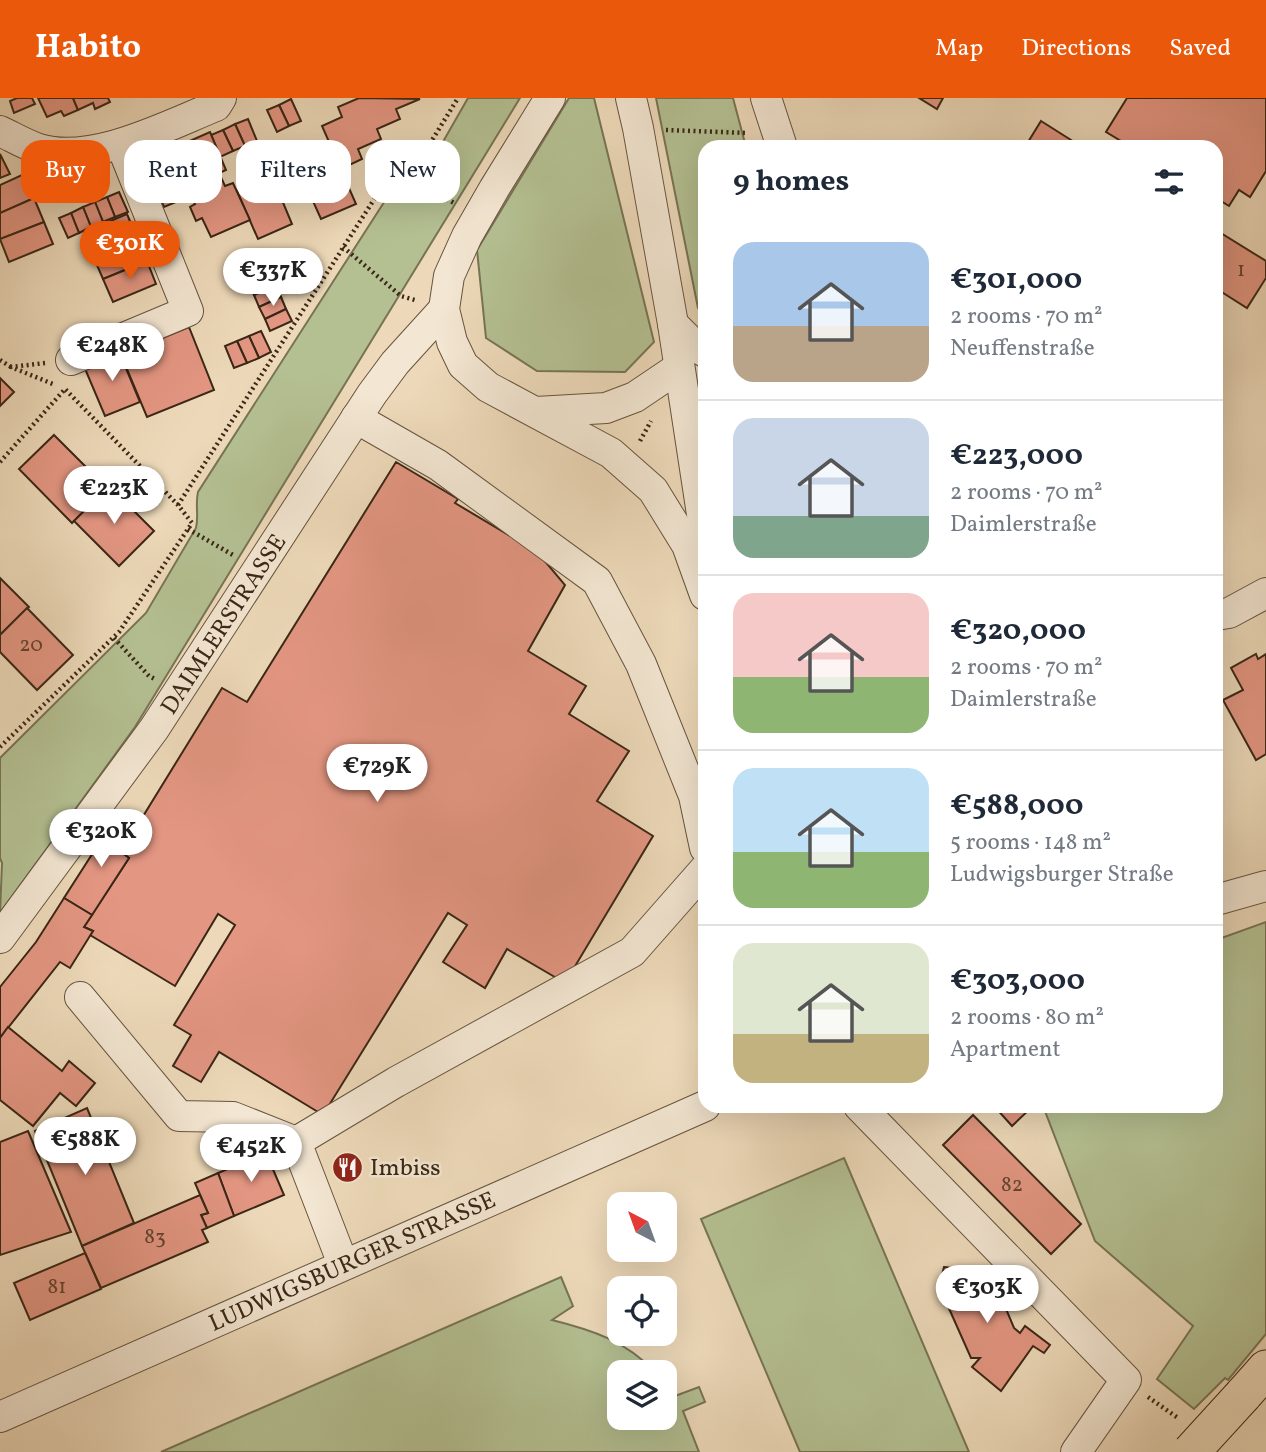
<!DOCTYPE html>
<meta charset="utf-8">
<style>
:root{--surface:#fff;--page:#f6f6f7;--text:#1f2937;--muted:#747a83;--line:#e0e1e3;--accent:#ea580c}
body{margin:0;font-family:Vollkorn,serif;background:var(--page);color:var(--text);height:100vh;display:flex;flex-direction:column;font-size:26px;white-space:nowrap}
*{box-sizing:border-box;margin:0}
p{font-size:23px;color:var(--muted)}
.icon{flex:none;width:38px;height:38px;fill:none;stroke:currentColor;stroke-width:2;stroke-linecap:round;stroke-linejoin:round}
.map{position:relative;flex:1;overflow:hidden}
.panel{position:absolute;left:698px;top:42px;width:525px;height:973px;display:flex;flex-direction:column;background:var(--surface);border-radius:21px;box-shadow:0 7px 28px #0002}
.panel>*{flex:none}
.banner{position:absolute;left:21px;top:42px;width:572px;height:63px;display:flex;gap:14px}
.needle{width:46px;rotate:319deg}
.controls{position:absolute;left:607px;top:1094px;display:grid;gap:14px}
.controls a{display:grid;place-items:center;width:70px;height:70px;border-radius:14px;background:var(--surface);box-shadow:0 7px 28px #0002;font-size:35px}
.price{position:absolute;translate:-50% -60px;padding:0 16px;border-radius:24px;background:#fff;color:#222;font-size:23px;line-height:46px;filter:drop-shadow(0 2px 4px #0008)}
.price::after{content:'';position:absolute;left:50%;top:42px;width:21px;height:16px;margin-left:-10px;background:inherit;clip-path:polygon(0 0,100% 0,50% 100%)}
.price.active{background:var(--accent);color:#fff}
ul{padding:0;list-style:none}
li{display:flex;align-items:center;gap:21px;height:175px;padding:0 35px}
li+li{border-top:2px solid var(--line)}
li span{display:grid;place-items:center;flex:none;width:196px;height:140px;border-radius:21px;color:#555}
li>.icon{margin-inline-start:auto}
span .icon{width:84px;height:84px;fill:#fffc;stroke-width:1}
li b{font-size:30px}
h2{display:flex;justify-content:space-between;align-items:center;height:84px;padding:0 35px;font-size:30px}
.pill{padding:0 24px;border-radius:21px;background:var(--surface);box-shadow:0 7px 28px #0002;font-size:24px;line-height:63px}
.pill.active{background:var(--accent);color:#fff}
header{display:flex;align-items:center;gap:42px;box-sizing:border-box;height:98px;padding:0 35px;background:var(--accent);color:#fff}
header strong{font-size:33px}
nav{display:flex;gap:38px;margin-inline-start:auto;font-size:24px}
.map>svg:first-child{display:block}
.green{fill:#b4c092;stroke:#777454;stroke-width:2}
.building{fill:#e39682;stroke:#3a2716;stroke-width:2}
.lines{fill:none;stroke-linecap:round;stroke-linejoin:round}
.minor-casing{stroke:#67543f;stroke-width:32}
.major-casing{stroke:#3a2716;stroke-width:39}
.path{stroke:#3a2716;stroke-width:4.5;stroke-dasharray:2 3.5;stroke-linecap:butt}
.minor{stroke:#f3e6d2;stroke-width:30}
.major{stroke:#edd9b9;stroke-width:37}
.major-bridge-casing{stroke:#3a2716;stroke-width:39;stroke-linecap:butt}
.major-bridge{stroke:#edd9b9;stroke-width:37}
.labels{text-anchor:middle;stroke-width:5;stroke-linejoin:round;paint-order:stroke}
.number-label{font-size:21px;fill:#644331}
.street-label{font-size:24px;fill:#3a2716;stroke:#f3e6d2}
.poi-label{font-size:24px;fill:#3a2716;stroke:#f3e6d2;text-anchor:start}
</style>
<header>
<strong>Habito</strong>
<nav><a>Map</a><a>Directions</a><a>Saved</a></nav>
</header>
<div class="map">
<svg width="1266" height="1354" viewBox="0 0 1266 1354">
<rect width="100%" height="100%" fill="#edd9b9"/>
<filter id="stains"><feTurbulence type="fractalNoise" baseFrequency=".00286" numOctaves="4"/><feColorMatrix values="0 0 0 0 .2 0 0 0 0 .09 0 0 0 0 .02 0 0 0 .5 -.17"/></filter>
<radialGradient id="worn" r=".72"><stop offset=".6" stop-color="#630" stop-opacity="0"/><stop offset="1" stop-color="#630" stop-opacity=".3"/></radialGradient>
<g class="green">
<path d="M468 0H520L135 629 0 815 2 765 0 760V660L146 515 196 430C199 417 195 407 198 394L406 70 436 56Z"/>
<polygon points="569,0 594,0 654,244 625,274 537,273 486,240 477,152"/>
<polygon points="656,0 733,0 746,49 705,49 705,214 698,210"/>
<polygon points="1266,824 1266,1236 1228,1282 1225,1280 1194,1311 1157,1281 1193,1228 1095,1143 1043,1008 1216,1008 1216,842"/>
<polygon points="844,1060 969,1354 800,1354 701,1121"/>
<path d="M561 1179 573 1208 552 1222C592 1232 626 1243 655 1274H620V1320H665V1285L675 1298 699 1289 705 1304 683 1313 699 1354H161Z"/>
</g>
<g class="building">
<polygon points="17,0 32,0 35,6 14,15 10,3"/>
<polygon points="38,0 73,0 78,12 64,18 61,13 47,19"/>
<polygon points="73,0 108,0 110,4 95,11 93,5 78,12"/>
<polygon points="359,0 420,1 396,11 400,21 377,31 381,41 358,51 362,61 341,71 322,28 342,19 338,9"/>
<polygon points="919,0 943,0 937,11"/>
<polygon points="1127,0 1266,0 1266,73 1250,99 1239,92 1229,108 1216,100 1216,49 1131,49 1106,34"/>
<polygon points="291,1 301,23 289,28 279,7"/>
<polygon points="279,7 289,28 277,34 267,12"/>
<polygon points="248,21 257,43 245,48 235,26"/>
<polygon points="1041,23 1082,49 1025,49"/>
<polygon points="235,26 245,48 233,53 223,32"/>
<polygon points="223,32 233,53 220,59 211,37"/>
<polygon points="210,34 226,72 213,78 207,63 196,68 185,45"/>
<polygon points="0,56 10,76 0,80"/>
<polygon points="317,57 321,65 335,58 356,106 321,121 308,92 283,103 271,77"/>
<polygon points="269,71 292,126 258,141 237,93 253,86 251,80"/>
<polygon points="219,75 225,88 233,85 250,122 211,139 202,120 196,123 190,109 195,106 187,89"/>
<polygon points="24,76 34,100 0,115 0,87"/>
<polygon points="167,83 176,104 164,109 155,88"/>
<polygon points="119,94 128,114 115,119 107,99"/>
<polygon points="107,99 115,119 103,124 95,104"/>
<polygon points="34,100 44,124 0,141 0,115"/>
<polygon points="95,104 103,124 91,129 83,109"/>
<polygon points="83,109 91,129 79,135 71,115"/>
<polygon points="71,115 79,135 68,140 59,120"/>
<polygon points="127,116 137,140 93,158 84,134"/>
<polygon points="44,124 53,146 9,164 0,141"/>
<polygon points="1216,132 1266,163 1266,180 1247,210 1220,193 1216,199"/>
<polygon points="137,140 147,163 103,181 93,158"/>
<polygon points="147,163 156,186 113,204 103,181"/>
<polygon points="270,175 276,187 254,197 249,185"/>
<polygon points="276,187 281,199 259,209 254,197"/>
<polygon points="281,199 286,211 265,221 259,209"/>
<polygon points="286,211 292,223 270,233 265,221"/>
<polygon points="189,229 214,292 147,319 121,257"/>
<polygon points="261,233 271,254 259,260 249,238"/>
<polygon points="249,238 259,260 247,265 237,243"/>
<polygon points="237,243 247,265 234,270 225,248"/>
<polygon points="118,251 140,304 105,318 83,266"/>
<polygon points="0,280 14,294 0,308"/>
<polygon points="54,337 107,390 72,425 19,371"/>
<polygon points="396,364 458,401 455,405 512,439 544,462 565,487 528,553 586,588 569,616 629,653 597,703 653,738 565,885 507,851 485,890 443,864 467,827 448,815 323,1017 219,954 201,984 173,968 191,937 174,927 235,827 218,816 175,888 90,837 93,833 84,829 129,760 121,754 222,590 247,604"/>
<polygon points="109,388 154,433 119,468 74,423"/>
<polygon points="0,480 29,509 0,537"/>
<polygon points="27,510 73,557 37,592 0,554 0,537"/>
<polygon points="1256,556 1258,561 1266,556 1266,656 1256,662 1223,602 1243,592 1231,570"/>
<polygon points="114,722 134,733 121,754 129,760 92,817 64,800"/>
<polygon points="64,800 92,817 84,829 93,833 70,870 60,864 0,940 0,889 36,844"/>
<polygon points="8,929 62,973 69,963 95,985 76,1008 60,995 33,1028 0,1002 0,940"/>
<polygon points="994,1008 1033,1008 1012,1028"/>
<polygon points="87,1010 134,1125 82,1148 35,1033"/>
<polygon points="973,1017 1081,1126 1051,1156 943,1047"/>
<polygon points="28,1033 71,1134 0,1157 0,1044"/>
<polygon points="266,1055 284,1097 234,1118 218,1075"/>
<polygon points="218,1075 234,1118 207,1130 201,1117 208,1115 195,1085"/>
<polygon points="200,1097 208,1115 201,1117 207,1130 202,1132 208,1144 101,1190 82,1148"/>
<polygon points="85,1155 101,1191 30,1222 14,1185"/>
<polygon points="944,1169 970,1172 971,1177 984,1173 993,1180 1014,1230 1020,1235 1025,1228 1050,1247 1044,1255 1033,1248 1001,1293 972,1269 980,1260 971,1260 943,1197 949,1188 940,1185"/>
</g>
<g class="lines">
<defs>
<g id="minor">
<polyline points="550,0 494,91 467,138 449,178 444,211 452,244 463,267 488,289 611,355 653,392 687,447 705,497"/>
<polyline points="631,0 638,30 673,226 705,436"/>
<polyline points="766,0 782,49"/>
<path d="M0 33C13 39 26 47 39 51 93 67 166 28 216 8L221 0"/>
<polyline points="673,226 696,249 705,254"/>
<polyline points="71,262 188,213 121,46"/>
<polyline points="536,314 606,310 635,299 678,270"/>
<polyline points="356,320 438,367 597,483 641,566 694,698 705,750"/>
<polyline points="1216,517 1229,515 1266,495"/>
<polyline points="1216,802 1266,788"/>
<polyline points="0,840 154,631 372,296 395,265 444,211"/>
<polyline points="80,899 179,1018 233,1019 296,1044"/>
<polyline points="859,1008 1126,1282 1076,1354"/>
<polyline points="343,1166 296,1044 396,984 632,854 705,771"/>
<polyline points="0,1319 705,1008"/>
</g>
<polyline id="major" points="1243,1297 1266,1271"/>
</defs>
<use href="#minor" class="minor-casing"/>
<use href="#major" class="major-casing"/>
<g class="path">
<polyline points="666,32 748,35"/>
<polyline points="394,71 454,105"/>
<polyline points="343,149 401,198 415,202"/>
<polyline points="0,262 11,269"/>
<polyline points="45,265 11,269 53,286"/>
<polyline points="640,343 651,323"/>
<polyline points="0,364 65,291"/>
<polyline points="178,407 400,61 426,52 458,0"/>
<polyline points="188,431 233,457"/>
<polyline points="114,540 149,578 155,581"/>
<polyline points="0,649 119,534 192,425 178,407 64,290"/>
<polyline points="1148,1299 1178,1320"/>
</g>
<use href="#minor" class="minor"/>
<use href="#major" class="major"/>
<defs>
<polyline id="major-bridge" points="1191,1354 1243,1297"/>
</defs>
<use href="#major-bridge" class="major-bridge-casing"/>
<use href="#major-bridge" class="major-bridge"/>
</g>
<defs>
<symbol id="restaurant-disc" viewBox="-11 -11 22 22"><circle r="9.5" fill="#8f2418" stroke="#f3e6d2"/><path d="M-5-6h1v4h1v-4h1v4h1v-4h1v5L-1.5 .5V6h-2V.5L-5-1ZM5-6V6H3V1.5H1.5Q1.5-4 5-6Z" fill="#fff"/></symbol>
</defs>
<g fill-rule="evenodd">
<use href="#restaurant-disc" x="330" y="1052" width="35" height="35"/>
</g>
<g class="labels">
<g class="number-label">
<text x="1241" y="178">1</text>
<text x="31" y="553">20</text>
<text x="1012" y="1093">82</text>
<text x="155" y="1145">83</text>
<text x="57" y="1195">81</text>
</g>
<g class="street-label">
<text transform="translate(223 526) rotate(-57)" y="8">DAIMLERSTRASSE</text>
<text transform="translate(352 1163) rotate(-24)" y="8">LUDWIGSBURGER STRASSE</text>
</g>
<g class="poi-label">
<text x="370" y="1077">Imbiss</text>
</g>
</g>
<rect width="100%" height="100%" filter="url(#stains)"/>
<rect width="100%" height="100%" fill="url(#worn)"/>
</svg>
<div class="controls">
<a><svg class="needle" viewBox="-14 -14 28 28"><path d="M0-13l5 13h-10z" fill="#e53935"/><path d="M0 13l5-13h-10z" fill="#747a83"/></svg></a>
<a><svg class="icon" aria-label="locate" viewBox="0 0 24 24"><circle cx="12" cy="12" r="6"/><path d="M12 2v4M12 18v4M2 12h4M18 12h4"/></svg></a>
<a><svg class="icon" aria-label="layers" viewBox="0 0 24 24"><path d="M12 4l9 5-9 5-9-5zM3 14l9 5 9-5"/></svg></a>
</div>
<b class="price active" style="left:130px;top:183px">€301K</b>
<b class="price" style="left:273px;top:210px">€337K</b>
<b class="price" style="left:112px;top:285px">€248K</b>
<b class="price" style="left:114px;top:428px">€223K</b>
<b class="price" style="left:377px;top:706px">€729K</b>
<b class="price" style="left:101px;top:771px">€320K</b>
<b class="price" style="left:85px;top:1079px">€588K</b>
<b class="price" style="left:251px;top:1086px">€452K</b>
<b class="price" style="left:987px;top:1227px">€303K</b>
<div class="banner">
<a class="pill active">Buy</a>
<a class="pill">Rent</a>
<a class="pill">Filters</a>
<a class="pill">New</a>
</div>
<section class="panel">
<h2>9 homes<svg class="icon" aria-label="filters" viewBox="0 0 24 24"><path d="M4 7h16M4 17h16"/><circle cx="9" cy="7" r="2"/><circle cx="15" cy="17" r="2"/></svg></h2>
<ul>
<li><span style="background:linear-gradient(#a9c7e8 60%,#b9a48a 0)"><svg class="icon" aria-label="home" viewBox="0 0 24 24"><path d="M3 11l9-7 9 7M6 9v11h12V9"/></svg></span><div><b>€301,000</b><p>2 rooms · 70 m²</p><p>Neuffenstraße</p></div></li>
<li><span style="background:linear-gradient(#c9d6e8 70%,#7fa58c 0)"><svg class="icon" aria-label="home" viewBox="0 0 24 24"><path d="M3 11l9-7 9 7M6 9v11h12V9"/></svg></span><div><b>€223,000</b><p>2 rooms · 70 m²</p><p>Daimlerstraße</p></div></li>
<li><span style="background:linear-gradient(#f6c9c9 60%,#8fb573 0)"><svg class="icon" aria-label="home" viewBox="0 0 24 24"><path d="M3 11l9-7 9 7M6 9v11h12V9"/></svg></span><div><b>€320,000</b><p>2 rooms · 70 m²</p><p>Daimlerstraße</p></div></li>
<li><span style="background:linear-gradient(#bfe0f5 60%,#8fb573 0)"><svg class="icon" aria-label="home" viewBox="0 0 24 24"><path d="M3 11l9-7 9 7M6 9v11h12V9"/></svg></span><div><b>€588,000</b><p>5 rooms · 148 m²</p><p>Ludwigsburger Straße</p></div></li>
<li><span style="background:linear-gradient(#dfe7d0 65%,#c2b280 0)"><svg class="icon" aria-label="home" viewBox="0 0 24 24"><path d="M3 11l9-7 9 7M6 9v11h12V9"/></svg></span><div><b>€303,000</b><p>2 rooms · 80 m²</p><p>Apartment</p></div></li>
</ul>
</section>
</div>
